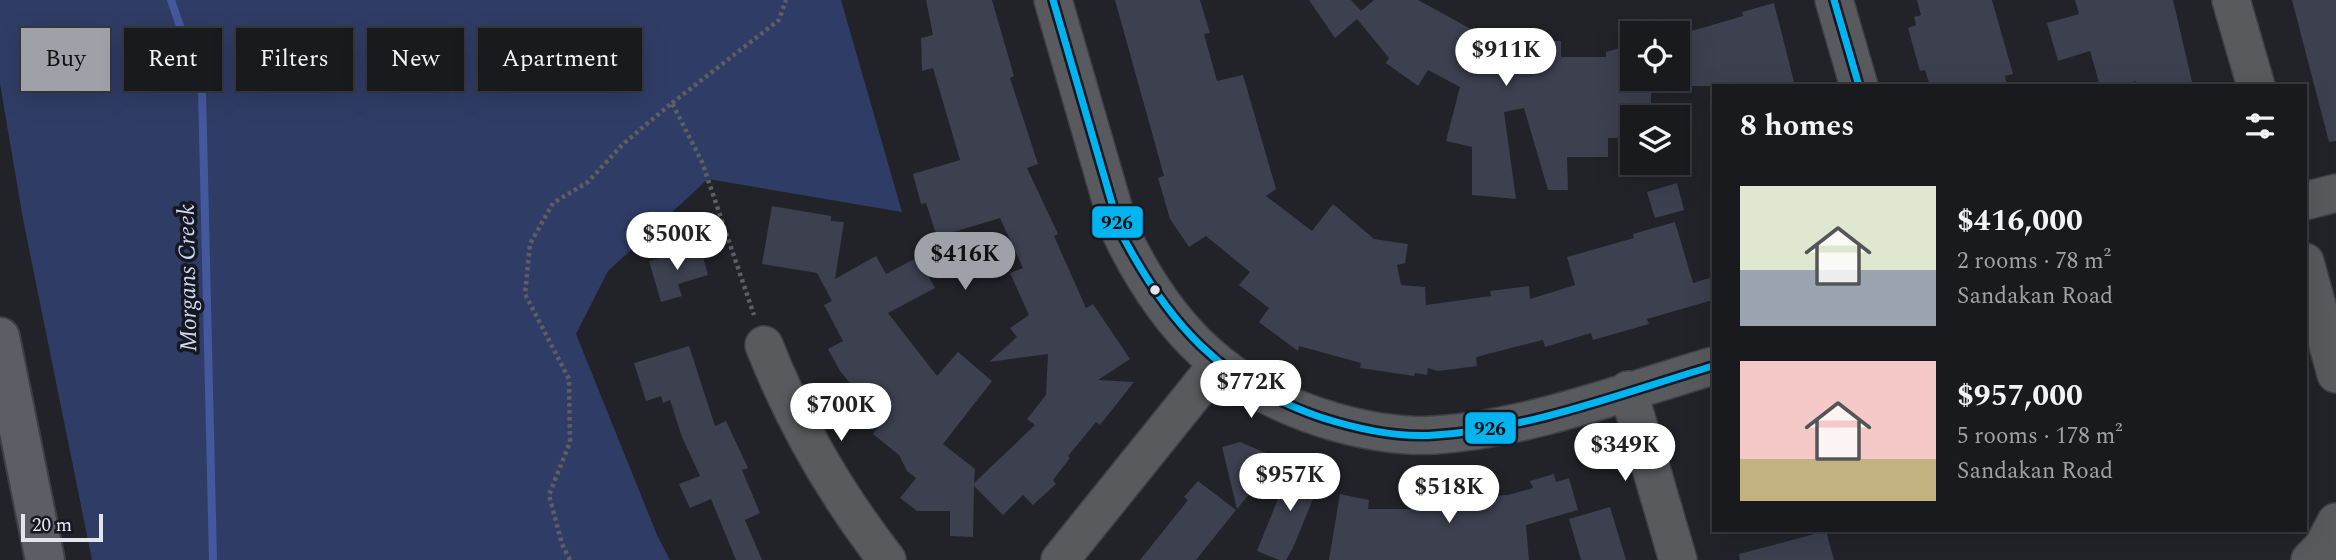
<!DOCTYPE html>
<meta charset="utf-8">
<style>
:root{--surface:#191a1e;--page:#26272b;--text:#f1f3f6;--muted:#9fa1a4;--line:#37383c;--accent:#9ea1a7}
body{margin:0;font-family:Spectral,serif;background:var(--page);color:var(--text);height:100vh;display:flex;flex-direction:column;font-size:26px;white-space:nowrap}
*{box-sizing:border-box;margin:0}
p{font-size:23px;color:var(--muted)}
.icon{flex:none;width:38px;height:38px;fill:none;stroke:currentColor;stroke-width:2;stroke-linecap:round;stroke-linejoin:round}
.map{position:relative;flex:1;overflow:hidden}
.sheet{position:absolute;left:1712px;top:84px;width:595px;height:448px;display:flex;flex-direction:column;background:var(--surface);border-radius:0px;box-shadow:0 7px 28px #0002,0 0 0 2px var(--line)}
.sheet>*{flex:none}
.top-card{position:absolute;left:21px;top:28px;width:665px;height:63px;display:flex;gap:14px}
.fabs{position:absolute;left:1620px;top:21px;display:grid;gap:14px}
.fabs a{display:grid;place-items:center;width:70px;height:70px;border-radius:0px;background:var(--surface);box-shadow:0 7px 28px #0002,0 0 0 2px var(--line);font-size:35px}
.scale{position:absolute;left:21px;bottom:18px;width:82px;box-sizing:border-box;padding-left:7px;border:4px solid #e2e5eb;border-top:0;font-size:19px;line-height:24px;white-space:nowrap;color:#e2e5eb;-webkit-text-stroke:5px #151822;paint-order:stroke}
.price{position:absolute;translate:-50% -60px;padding:0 16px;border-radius:24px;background:#fff;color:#222;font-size:23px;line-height:46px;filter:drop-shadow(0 2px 4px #0008)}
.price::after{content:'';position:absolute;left:50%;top:42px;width:21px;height:16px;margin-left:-10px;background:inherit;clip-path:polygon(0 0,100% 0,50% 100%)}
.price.on{background:var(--accent);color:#111}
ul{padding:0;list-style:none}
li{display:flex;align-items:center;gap:21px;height:175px;padding:0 28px}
li span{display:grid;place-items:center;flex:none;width:196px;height:140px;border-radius:0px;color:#555}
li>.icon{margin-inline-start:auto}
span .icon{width:84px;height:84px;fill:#fffc;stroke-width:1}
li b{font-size:30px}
h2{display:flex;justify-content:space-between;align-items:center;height:84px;padding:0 28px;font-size:30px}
.tag{padding:0 24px;border-radius:0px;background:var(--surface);box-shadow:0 7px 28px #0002,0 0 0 2px var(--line);font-size:24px;line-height:63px}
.tag.on{background:var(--accent);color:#111}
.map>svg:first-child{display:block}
.green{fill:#2f3c65}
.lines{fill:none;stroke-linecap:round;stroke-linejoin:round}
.stream{stroke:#44599d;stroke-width:8}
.building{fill:#3c404f}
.minor-casing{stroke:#3e4045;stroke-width:40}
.major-casing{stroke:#3e4045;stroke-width:42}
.path{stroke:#5d5e62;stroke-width:4.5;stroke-dasharray:3.5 3.5;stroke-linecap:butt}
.minor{stroke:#585a5e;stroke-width:37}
.major{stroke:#5b5e64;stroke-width:38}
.bus-1-casing{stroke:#151822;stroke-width:12}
.bus-1{stroke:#00b5ef;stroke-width:7}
.bus-dot{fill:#e2e5eb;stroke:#151822;stroke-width:2.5}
.labels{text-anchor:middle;stroke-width:7;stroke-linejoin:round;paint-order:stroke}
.water-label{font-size:24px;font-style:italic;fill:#cfd7ec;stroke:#151822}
.line-badge{stroke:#151822;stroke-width:2.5}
.pale-badge-label{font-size:19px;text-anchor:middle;font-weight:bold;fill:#111}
</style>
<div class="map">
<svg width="2336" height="560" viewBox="0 0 2336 560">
<rect width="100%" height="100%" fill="#212328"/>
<polygon class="green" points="0,0 841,0 902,212 708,179 608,271 576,334 657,535 670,560 92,560 23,219 0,84"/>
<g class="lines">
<polyline class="stream" points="171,0 202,90 213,560"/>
</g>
<g class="building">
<polygon points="926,0 992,0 1014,76 1010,78 1038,164 1027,168 1058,234 1054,236 1086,308 1093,304 1130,359 1098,380 1134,382 1100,425 1096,422 1068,456 1070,458 1053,480 1056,484 1033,505 1023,495 1003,515 974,486 973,537 950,536 950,511 917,511 900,498 916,478 907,471 899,455 873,434 882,422 840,371 828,349 843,341 824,305 832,301 817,273 762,264 772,206 831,216 831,221 844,222 835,279 876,256 886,274 918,257 935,288 888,313 937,376 958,352 992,381 943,444 975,469 974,483 1035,425 1027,419 1046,395 1048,354 989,362 1017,337 1010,328 1029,315 1010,273 1023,268 1000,218 937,237 926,203 921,204 913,174 960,160 933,68 922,71 921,38 933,35"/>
<polygon points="1115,0 1200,0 1210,33 1204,34 1217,81 1243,75 1276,189 1266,196 1312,231 1333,204 1374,239 1408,244 1405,263 1397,265 1401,285 1425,287 1426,305 1491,296 1490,291 1529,286 1530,299 1575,285 1567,257 1634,238 1633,234 1675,222 1693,283 1713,277 1713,300 1647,319 1649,324 1593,340 1591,333 1545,347 1543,340 1476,357 1477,366 1438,371 1428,368 1427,375 1415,373 1414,376 1360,368 1361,363 1299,346 1298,351 1259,322 1269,308 1239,285 1250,272 1206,236 1189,247 1170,219 1158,178 1164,176"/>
<polygon points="1309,0 1351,0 1361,11 1374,0 1418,0 1524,58 1524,41 1561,41 1561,57 1606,57 1606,52 1633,44 1633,79 1651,79 1651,117 1633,117 1633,138 1608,138 1608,157 1567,157 1568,190 1548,190 1524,108 1504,112 1516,199 1472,195 1472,147 1446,141 1460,87 1428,70 1418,86 1386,63 1389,58 1357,19 1335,38"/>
<polygon points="1917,0 1992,0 2013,74 2005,76 2007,86 1930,86 1925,70 1920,71 1908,28 1916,25 1914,17 1921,15"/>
<polygon points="2075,0 2173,0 2193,86 2137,86 2136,81 2118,86 2100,86 2090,51 2058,61 2047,23 2079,14"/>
<polygon points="2292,0 2336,0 2336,141 2329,142"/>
<polygon points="1774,3 1795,86 1678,86 1678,35 1743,16 1742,12"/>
<polygon points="1677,183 1684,210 1655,218 1647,192"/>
<polygon points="700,246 708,275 678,284 682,296 661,302 649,261"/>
<polygon points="689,346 715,426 726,421 748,468 742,470 760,513 745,520 762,560 736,560 711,499 690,508 679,484 700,476 682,437 670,400 663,403 661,396 646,401 634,363"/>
<polygon points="1240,442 1278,458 1237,509 1222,447"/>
<polygon points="1292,464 1322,477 1293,548 1286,560 1279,560 1257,551"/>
<polygon points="1554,474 1556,482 1569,478 1578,510 1526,525 1529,560 1329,560 1340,494 1369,500 1368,509 1418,509 1418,492 1443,492 1443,498 1508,495 1533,488 1530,481"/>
<polygon points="1198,481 1236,510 1196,560 1140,560 1188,500 1184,497"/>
<polygon points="1610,507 1626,560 1581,560 1569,519"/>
<polygon points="1826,531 1834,560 1740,560 1739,554"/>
</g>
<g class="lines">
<defs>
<g id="minor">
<path d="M1053 0 1120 231C1167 330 1228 391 1335 422 1367 431 1401 437 1435 435 1527 429 1624 392 1713 366"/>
<polyline points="1834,0 1859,86"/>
<polyline points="2231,0 2256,86"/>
<polyline points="2305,201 2336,193"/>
<polyline points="2305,262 2336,374"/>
<path d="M764 345C795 424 835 493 887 560"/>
<polyline points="1628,390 1678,560"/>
<polyline points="1060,560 1217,365"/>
<polyline points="2310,560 2322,548 2336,522"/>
</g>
<polyline id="major" points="0,337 45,560"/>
</defs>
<use href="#minor" class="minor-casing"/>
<use href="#major" class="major-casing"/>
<g class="path">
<polyline points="672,103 779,20 786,0"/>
<polyline points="570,560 562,544 549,495 570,442 569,379 525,294 530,244 553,203 588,182 623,144 672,103 702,162 754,315"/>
</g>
<use href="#minor" class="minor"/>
<use href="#major" class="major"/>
<defs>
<g id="bus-1">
<path d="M1053 0 1120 231C1167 322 1221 383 1320 417 1357 429 1396 438 1435 435 1530 429 1622 393 1713 366"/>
<polyline points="1834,0 1859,86"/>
</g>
</defs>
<use href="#bus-1" class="bus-1-casing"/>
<use href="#bus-1" class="bus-1"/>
</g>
<circle class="bus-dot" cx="1155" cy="290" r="6"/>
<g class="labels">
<g class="water-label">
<text transform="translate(187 278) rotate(-91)" y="8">Morgans Creek</text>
</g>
</g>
<g class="line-badge">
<rect x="1091" y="205" width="53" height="34" rx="7" fill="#00b5ef"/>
<rect x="1464" y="411" width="53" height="34" rx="7" fill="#00b5ef"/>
</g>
<g class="pale-badge-label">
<text x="1117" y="229">926</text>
<text x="1490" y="435">926</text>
</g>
</svg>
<div class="fabs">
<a><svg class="icon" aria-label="locate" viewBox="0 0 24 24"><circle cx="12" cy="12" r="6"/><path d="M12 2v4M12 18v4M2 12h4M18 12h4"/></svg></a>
<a><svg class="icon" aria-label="layers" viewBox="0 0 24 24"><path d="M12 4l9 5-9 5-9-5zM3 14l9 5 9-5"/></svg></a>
</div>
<div class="scale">20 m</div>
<b class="price" style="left:1506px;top:88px">$911K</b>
<b class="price" style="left:677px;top:272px">$500K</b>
<b class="price on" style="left:965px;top:292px">$416K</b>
<b class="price" style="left:1251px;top:420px">$772K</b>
<b class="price" style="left:841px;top:443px">$700K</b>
<b class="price" style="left:1625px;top:483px">$349K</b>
<b class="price" style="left:1290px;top:513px">$957K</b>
<b class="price" style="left:1449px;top:525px">$518K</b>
<div class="top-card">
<a class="tag on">Buy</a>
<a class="tag">Rent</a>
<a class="tag">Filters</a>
<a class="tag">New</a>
<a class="tag">Apartment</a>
</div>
<section class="sheet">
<h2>8 homes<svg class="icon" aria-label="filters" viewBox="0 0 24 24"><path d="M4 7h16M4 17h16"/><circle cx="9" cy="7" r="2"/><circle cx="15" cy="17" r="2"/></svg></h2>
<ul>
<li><span style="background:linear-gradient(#dfe7d0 60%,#9aa5b1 0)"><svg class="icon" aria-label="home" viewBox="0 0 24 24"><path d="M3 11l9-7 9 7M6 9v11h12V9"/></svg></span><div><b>$416,000</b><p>2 rooms · 78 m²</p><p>Sandakan Road</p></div></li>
<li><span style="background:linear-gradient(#f6c9c9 70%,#c2b280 0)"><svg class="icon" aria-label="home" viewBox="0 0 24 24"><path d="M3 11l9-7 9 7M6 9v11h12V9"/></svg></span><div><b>$957,000</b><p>5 rooms · 178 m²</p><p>Sandakan Road</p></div></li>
</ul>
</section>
</div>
